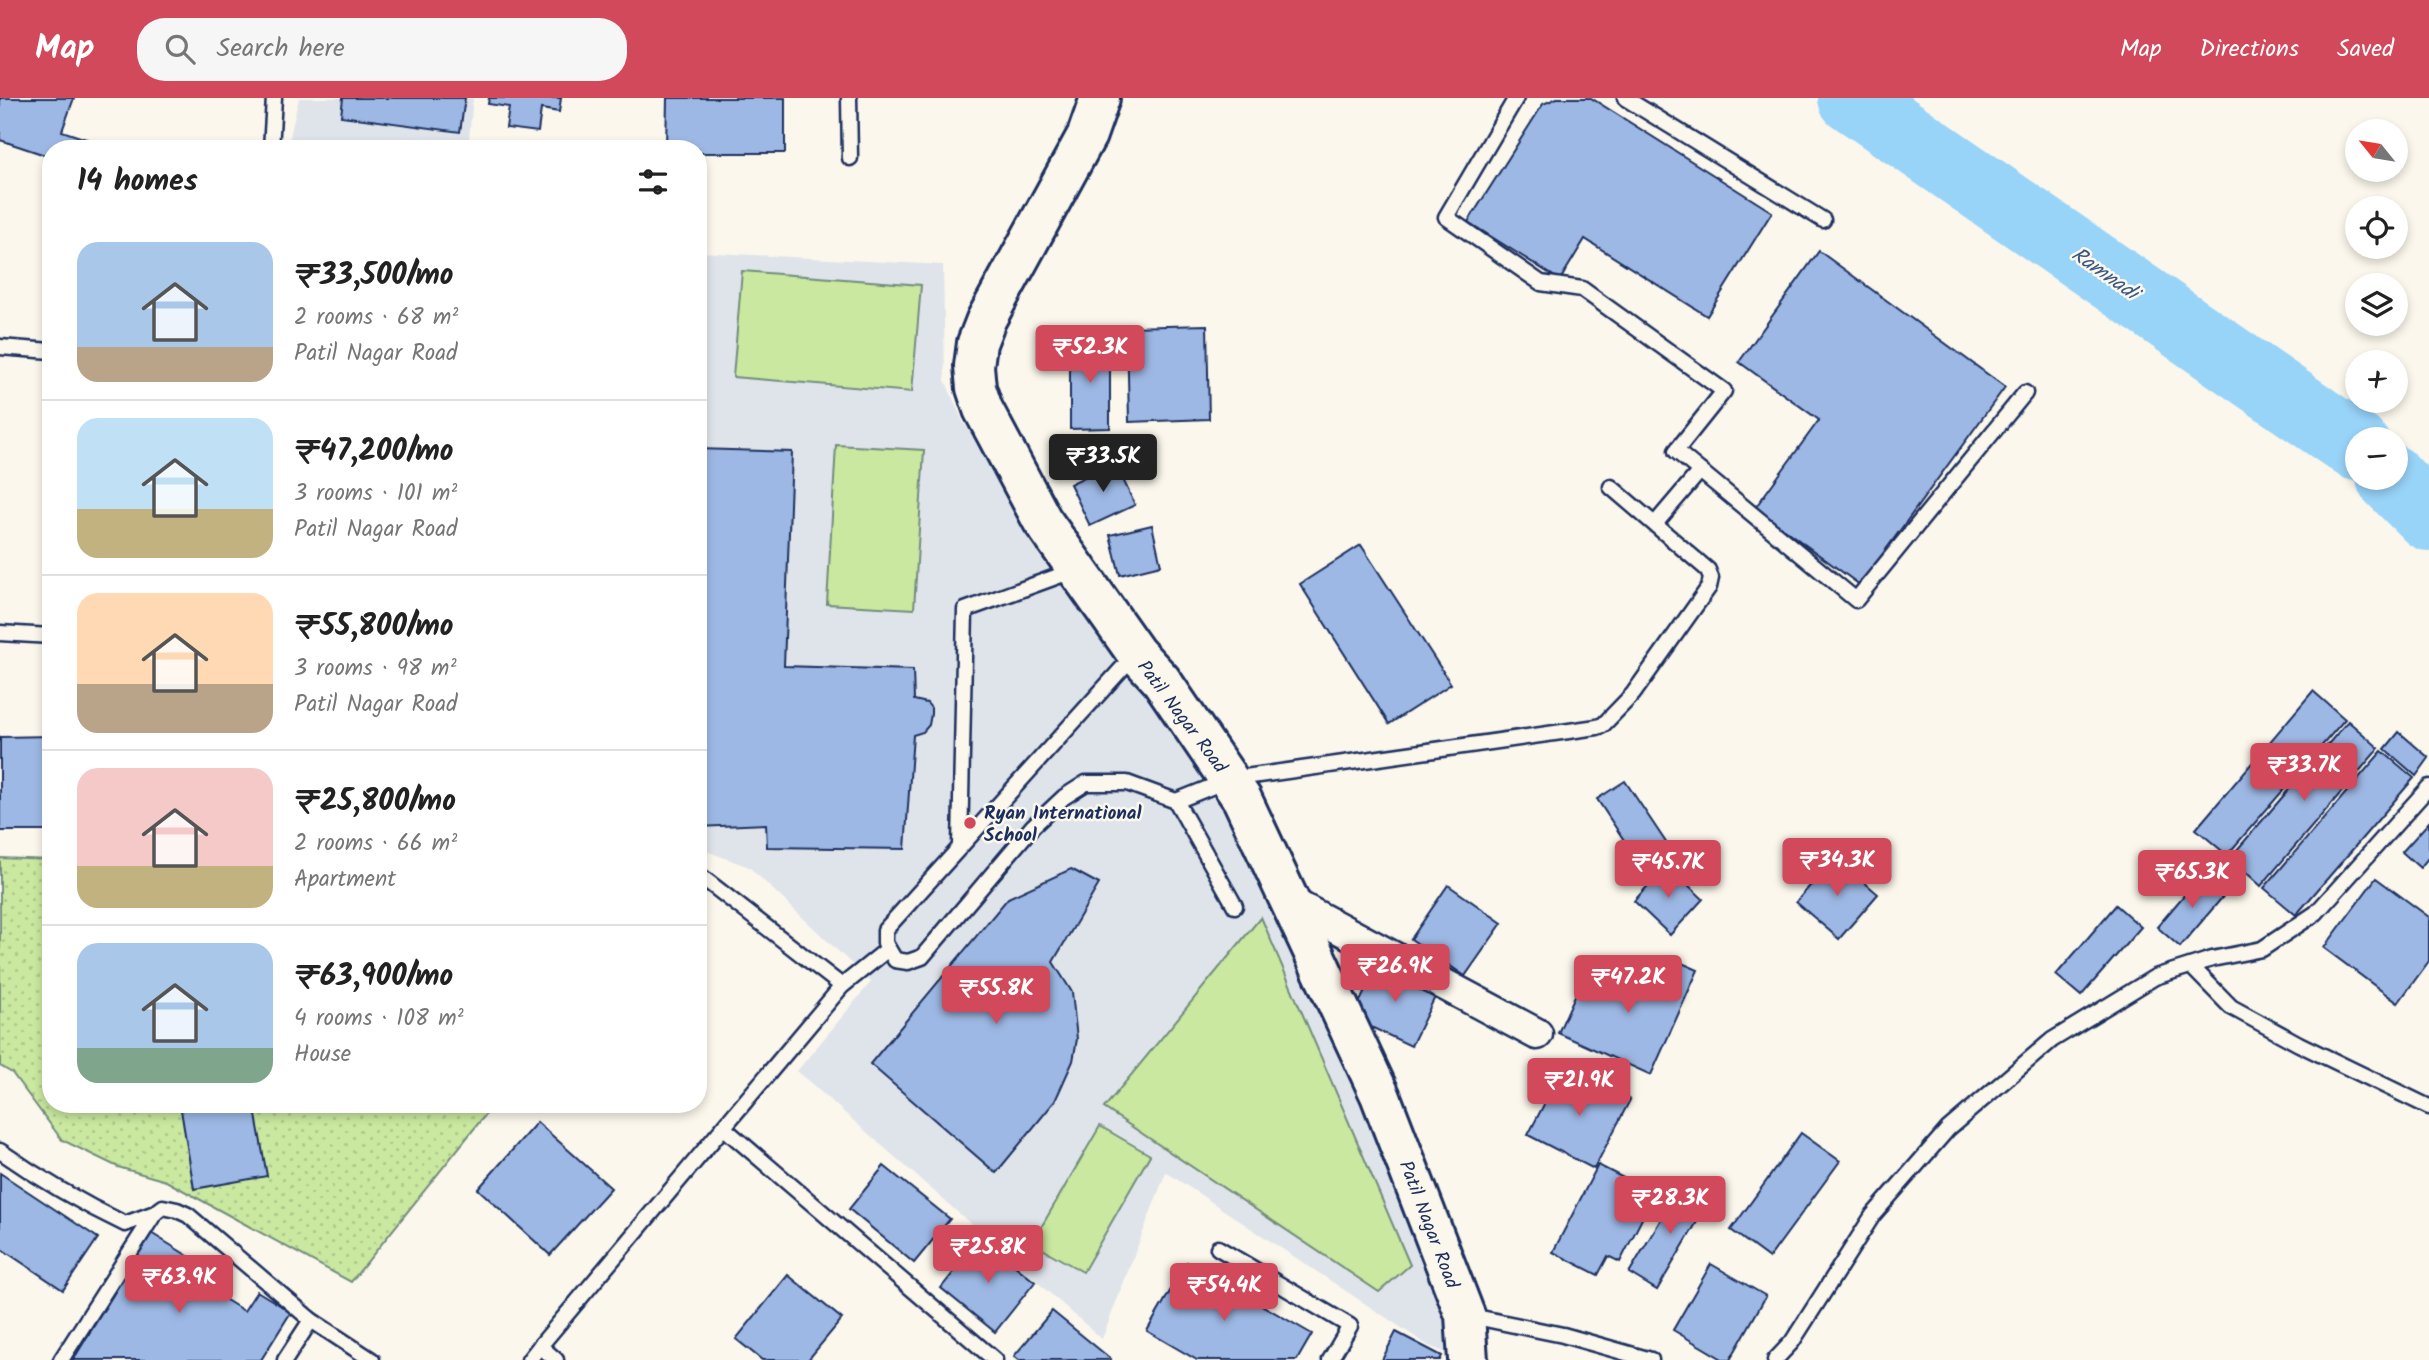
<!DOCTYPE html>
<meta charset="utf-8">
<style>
:root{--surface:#fff;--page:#f6f6f6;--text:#222;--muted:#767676;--line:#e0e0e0;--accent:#d1495b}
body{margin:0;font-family:Kalam,sans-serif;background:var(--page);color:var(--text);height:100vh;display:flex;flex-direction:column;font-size:26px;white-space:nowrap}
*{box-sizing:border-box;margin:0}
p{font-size:23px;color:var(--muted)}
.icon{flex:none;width:38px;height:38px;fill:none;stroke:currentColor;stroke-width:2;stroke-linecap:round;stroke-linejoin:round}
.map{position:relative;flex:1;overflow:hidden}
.side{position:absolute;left:42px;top:42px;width:665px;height:973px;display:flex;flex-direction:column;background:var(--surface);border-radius:28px;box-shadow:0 4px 10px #0003}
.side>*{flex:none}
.needle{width:46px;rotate:300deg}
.controls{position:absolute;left:2345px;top:21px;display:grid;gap:14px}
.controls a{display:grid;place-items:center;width:63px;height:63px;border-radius:50%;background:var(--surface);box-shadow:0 4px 10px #0003;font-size:35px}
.price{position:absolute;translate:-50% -60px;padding:0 16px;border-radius:7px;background:var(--accent);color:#fff;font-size:23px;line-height:46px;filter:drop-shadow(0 2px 4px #0008)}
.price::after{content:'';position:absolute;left:50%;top:42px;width:21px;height:16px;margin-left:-10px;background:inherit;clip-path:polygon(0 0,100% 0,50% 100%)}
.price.on{background:#222;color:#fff}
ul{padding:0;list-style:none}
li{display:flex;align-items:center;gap:21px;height:175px;padding:0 35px}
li+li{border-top:2px solid var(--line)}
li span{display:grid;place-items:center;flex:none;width:196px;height:140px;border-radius:21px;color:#555}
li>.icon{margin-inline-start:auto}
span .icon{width:84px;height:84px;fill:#fffc;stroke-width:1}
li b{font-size:30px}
h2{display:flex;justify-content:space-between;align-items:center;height:84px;padding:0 35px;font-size:30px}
header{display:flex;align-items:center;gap:42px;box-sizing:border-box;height:98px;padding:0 35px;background:var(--accent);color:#fff}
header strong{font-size:33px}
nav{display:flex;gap:38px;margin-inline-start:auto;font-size:24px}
.search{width:490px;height:63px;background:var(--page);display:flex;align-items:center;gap:18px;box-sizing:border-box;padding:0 24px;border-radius:28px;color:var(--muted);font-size:26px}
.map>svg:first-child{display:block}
.built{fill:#dfe4ea}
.grass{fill:url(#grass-dots);stroke:#728c7e;stroke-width:2}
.garden{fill:#cae89f;stroke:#728c7e;stroke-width:2}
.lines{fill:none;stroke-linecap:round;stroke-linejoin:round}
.river{stroke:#98d3f8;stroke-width:68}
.building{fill:#9db8e4;stroke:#1b2f5e;stroke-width:2}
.lane-casing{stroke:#1b2f5e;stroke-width:19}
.street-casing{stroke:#1b2f5e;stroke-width:35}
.secondary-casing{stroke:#1b2f5e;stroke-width:44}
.lane{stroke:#fbf7ec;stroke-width:14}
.street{stroke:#fbf7ec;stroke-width:30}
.secondary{stroke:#fbf7ec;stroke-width:38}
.poi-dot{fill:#d1495b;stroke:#fbf7ec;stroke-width:2.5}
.labels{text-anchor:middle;stroke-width:5;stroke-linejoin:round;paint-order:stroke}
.street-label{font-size:19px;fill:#1b2f5e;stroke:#fbf7ec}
.poi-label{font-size:19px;font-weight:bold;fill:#1b2f5e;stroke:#fbf7ec;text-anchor:start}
.water-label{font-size:21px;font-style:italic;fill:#3a5884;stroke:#fbf7ec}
</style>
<header>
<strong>Map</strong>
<div class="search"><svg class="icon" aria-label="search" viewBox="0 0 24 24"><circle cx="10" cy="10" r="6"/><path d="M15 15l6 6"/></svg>Search here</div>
<nav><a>Map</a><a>Directions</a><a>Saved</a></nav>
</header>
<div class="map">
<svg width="2429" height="1262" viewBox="0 0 2429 1262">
<defs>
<pattern id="grass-dots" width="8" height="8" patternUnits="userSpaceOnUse" patternTransform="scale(1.75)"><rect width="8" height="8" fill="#cae89f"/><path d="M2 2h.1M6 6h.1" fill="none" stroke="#adc78b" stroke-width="1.8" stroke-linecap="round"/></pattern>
</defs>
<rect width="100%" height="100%" fill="#fbf7ec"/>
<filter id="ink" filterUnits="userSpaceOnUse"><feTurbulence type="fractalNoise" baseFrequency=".0143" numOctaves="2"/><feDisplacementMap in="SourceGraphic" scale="14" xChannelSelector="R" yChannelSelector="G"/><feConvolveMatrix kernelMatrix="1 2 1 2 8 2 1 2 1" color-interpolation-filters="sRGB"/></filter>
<g filter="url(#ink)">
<g class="built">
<polygon points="299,0 473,0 468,51 287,51"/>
<polygon points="698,154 943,167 945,282 963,324 1179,624 1229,701 1458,1220 1449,1256 1429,1248 1166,1074 1102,1241 797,973 871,884 749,769 698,750"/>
</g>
<polygon class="grass" points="0,760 51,762 51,1006 494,1006 351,1184 166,1083 118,1069 62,1042 12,975 0,968"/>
<g class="garden">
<polygon points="742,173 921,187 912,294 733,279"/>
<polygon points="836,347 924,352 914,511 827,506"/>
<polygon points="1261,819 1410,1167 1379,1194 1104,1010"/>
<polygon points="1100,1028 1150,1057 1083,1174 1032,1145"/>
</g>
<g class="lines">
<g class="river">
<polyline points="1852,0 2357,349"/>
<polyline points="2390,380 2429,419"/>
</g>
</g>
<g class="building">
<polygon points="0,0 74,0 62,33 89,42 86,51 51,51 51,59 0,42"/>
<polygon points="343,0 465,0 460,34 341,18"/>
<polygon points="489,0 561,0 559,14 541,11 538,34 506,30 509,9 488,6"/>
<polygon points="667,0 785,0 785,55 698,55 698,51 666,51"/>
<polygon points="1557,0 1591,0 1772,114 1707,218 1585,141 1560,182 1468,124 1543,6"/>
<polygon points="1819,153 2005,289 1860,487 1755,410 1819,322 1739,264"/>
<polygon points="1207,227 1209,321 1129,324 1127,229"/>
<polygon points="1070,243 1110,243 1110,330 1070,331"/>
<polygon points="698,351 792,354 784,568 913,572 914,602 927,605 931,610 931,616 929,627 923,634 913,637 905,751 767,749 766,726 698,729"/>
<polygon points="1115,364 1135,407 1090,428 1070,386"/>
<polygon points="1152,427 1161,467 1120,477 1110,437"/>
<polygon points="1361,447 1451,586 1389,626 1300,486"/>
<polygon points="2313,593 2345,621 2227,757 2196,731"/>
<polygon points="2348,623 2379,650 2261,788 2230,760"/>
<polygon points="2399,634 2429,660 2416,678 2385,651"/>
<polygon points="51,638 51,733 0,733 0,639"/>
<polygon points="2382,653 2414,680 2296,817 2264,790"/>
<polygon points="1625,683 1671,752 1643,771 1597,701"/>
<polygon points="2429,724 2429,759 2420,770 2402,754"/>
<polygon points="1835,759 1878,796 1839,841 1796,804"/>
<polygon points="1667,767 1703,801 1670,837 1634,803"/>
<polygon points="1071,771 1099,786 1053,864 1072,894 1077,941 1073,963 1055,1003 996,1075 870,966 1008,800"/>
<polygon points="2203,775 2226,795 2180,849 2157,829"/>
<polygon points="2376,780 2429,819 2429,863 2398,905 2324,850"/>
<polygon points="1448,787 1502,825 1465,878 1411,841"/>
<polygon points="2116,807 2141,829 2081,898 2056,877"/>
<polygon points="1668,859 1698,872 1651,977 1558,935 1587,871 1649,899"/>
<polygon points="1379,864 1438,893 1411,948 1352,920"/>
<polygon points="1564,968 1630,1002 1594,1071 1528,1037"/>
<polygon points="180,1006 254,1006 267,1078 194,1091"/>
<polygon points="537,1024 611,1090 550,1157 478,1091"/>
<polygon points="1801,1035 1840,1063 1769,1160 1731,1132"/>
<polygon points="1598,1067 1643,1090 1634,1106 1646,1113 1620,1164 1608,1158 1598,1177 1553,1154"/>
<polygon points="884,1068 950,1121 914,1165 849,1111"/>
<polygon points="0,1075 98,1140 63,1192 0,1150"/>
<polygon points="1683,1084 1711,1100 1657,1192 1629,1175"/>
<polygon points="151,1135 214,1174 205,1189 244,1213 257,1193 291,1214 261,1262 73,1262"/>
<polygon points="981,1140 1035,1184 995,1234 941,1190"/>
<polygon points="1187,1164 1312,1236 1297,1262 1197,1262 1147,1233"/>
<polygon points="1711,1166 1766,1198 1730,1262 1724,1262 1673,1232"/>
<polygon points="788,1177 842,1221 808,1262 762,1262 736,1241"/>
<polygon points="1052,1213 1111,1261 1110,1262 1019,1262 1014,1258"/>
<polygon points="1396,1234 1442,1258 1440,1262 1382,1262"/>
</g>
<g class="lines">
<defs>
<g id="lane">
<polyline points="849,0 850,60"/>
<polyline points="1516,0 1446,119 1541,185 1582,191 1724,293 1676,353 1856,502 2025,295"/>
<polyline points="1625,0 1823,122"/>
<polyline points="271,51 274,0"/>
<polyline points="0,249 51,253"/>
<polyline points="1655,426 1700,373"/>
<polyline points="0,535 51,538"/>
<polyline points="1136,555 885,832 885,845 895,862 908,864 922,859 1033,728 1064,699 1086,685 1127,685 1176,703 1231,681 1597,629 1603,627 1633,596 1709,489 1711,480 1708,472 1611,389"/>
<polyline points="1176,703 1235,808"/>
<polyline points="960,749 965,512 1064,476"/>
<polyline points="698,776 842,888"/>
<polyline points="2191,868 2231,909 2299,946 2429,1009"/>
<polyline points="724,1030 995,1262"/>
<path d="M0 1053C40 1081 81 1105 125 1126L155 1115 163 1109 177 1112 188 1117 311 1222 372 1262"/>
<polyline points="1218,1150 1350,1228 1330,1262"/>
<polyline points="1466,1217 1563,1237 1651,1262"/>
<polyline points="61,1262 155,1115"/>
<polyline points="285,1262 311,1222"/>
<polyline points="529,1262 540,1248"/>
<polyline points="556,1262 540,1248 842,888 888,851"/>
<polyline points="1775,1262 1792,1244 1873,1117 1948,1031 2052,942 2155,879 2212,861 2262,851 2316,815 2429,689"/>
</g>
<polyline id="street" points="1292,805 1537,936"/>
<polyline id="secondary" points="1100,0 1087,37 986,222 977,245 974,268 976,290 983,311 1042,422 1136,555 1161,582 1242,701 1380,997 1465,1217 1468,1262"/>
</defs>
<use href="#lane" class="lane-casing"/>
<use href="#street" class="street-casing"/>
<use href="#secondary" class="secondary-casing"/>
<use href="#lane" class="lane"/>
<use href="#street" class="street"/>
<use href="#secondary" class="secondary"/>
</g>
</g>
<circle class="poi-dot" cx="970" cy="725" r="7"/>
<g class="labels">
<g class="street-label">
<text transform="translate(1183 618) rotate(53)" y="7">Patil Nagar Road</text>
<text transform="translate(1430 1126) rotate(69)" y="7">Patil Nagar Road</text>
</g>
<g class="poi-label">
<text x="984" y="721">Ryan International<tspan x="984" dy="22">School</tspan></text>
</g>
<g class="water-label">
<text transform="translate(2105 175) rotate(35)" y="7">Ramnadi</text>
</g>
</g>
</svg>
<div class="controls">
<a><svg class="needle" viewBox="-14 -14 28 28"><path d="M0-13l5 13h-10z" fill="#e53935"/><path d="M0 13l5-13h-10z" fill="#767676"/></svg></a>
<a><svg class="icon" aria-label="locate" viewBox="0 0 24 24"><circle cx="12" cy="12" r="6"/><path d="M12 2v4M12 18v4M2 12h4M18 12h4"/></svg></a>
<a><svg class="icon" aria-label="layers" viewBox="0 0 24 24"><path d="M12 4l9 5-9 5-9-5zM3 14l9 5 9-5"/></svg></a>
<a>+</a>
<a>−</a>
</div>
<b class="price" style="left:1090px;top:287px">₹52.3K</b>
<b class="price on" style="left:1103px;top:396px">₹33.5K</b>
<b class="price" style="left:2304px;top:705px">₹33.7K</b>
<b class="price" style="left:1837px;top:800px">₹34.3K</b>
<b class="price" style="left:1668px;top:802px">₹45.7K</b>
<b class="price" style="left:2192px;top:812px">₹65.3K</b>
<b class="price" style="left:1395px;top:906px">₹26.9K</b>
<b class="price" style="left:1628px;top:917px">₹47.2K</b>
<b class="price" style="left:996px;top:928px">₹55.8K</b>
<b class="price" style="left:1579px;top:1020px">₹21.9K</b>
<b class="price" style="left:1670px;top:1138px">₹28.3K</b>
<b class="price" style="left:988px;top:1187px">₹25.8K</b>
<b class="price" style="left:179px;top:1217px">₹63.9K</b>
<b class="price" style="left:1224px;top:1225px">₹54.4K</b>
<section class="side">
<h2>14 homes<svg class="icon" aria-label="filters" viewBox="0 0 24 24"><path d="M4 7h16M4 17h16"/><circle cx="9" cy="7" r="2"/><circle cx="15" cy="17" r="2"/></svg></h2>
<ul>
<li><span style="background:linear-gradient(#a9c7e8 75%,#b9a48a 0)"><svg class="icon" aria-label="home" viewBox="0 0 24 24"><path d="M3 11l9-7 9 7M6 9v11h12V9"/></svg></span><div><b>₹33,500/mo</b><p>2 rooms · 68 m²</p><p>Patil Nagar Road</p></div></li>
<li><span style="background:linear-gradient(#bfe0f5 65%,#c2b280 0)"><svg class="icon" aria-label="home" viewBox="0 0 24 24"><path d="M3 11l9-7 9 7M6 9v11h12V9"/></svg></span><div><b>₹47,200/mo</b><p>3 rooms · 101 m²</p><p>Patil Nagar Road</p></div></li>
<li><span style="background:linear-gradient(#ffd9b3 65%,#b9a48a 0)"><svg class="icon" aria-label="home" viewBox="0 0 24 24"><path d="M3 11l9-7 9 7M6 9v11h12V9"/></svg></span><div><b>₹55,800/mo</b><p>3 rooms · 98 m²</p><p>Patil Nagar Road</p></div></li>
<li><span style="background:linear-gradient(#f6c9c9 70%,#c2b280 0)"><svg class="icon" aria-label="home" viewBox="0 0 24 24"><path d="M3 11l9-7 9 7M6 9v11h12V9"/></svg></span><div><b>₹25,800/mo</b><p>2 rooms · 66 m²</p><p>Apartment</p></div></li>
<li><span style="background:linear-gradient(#a9c7e8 75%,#7fa58c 0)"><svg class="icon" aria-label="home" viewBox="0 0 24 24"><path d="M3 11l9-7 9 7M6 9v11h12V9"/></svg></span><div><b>₹63,900/mo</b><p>4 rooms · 108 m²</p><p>House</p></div></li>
</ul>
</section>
</div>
